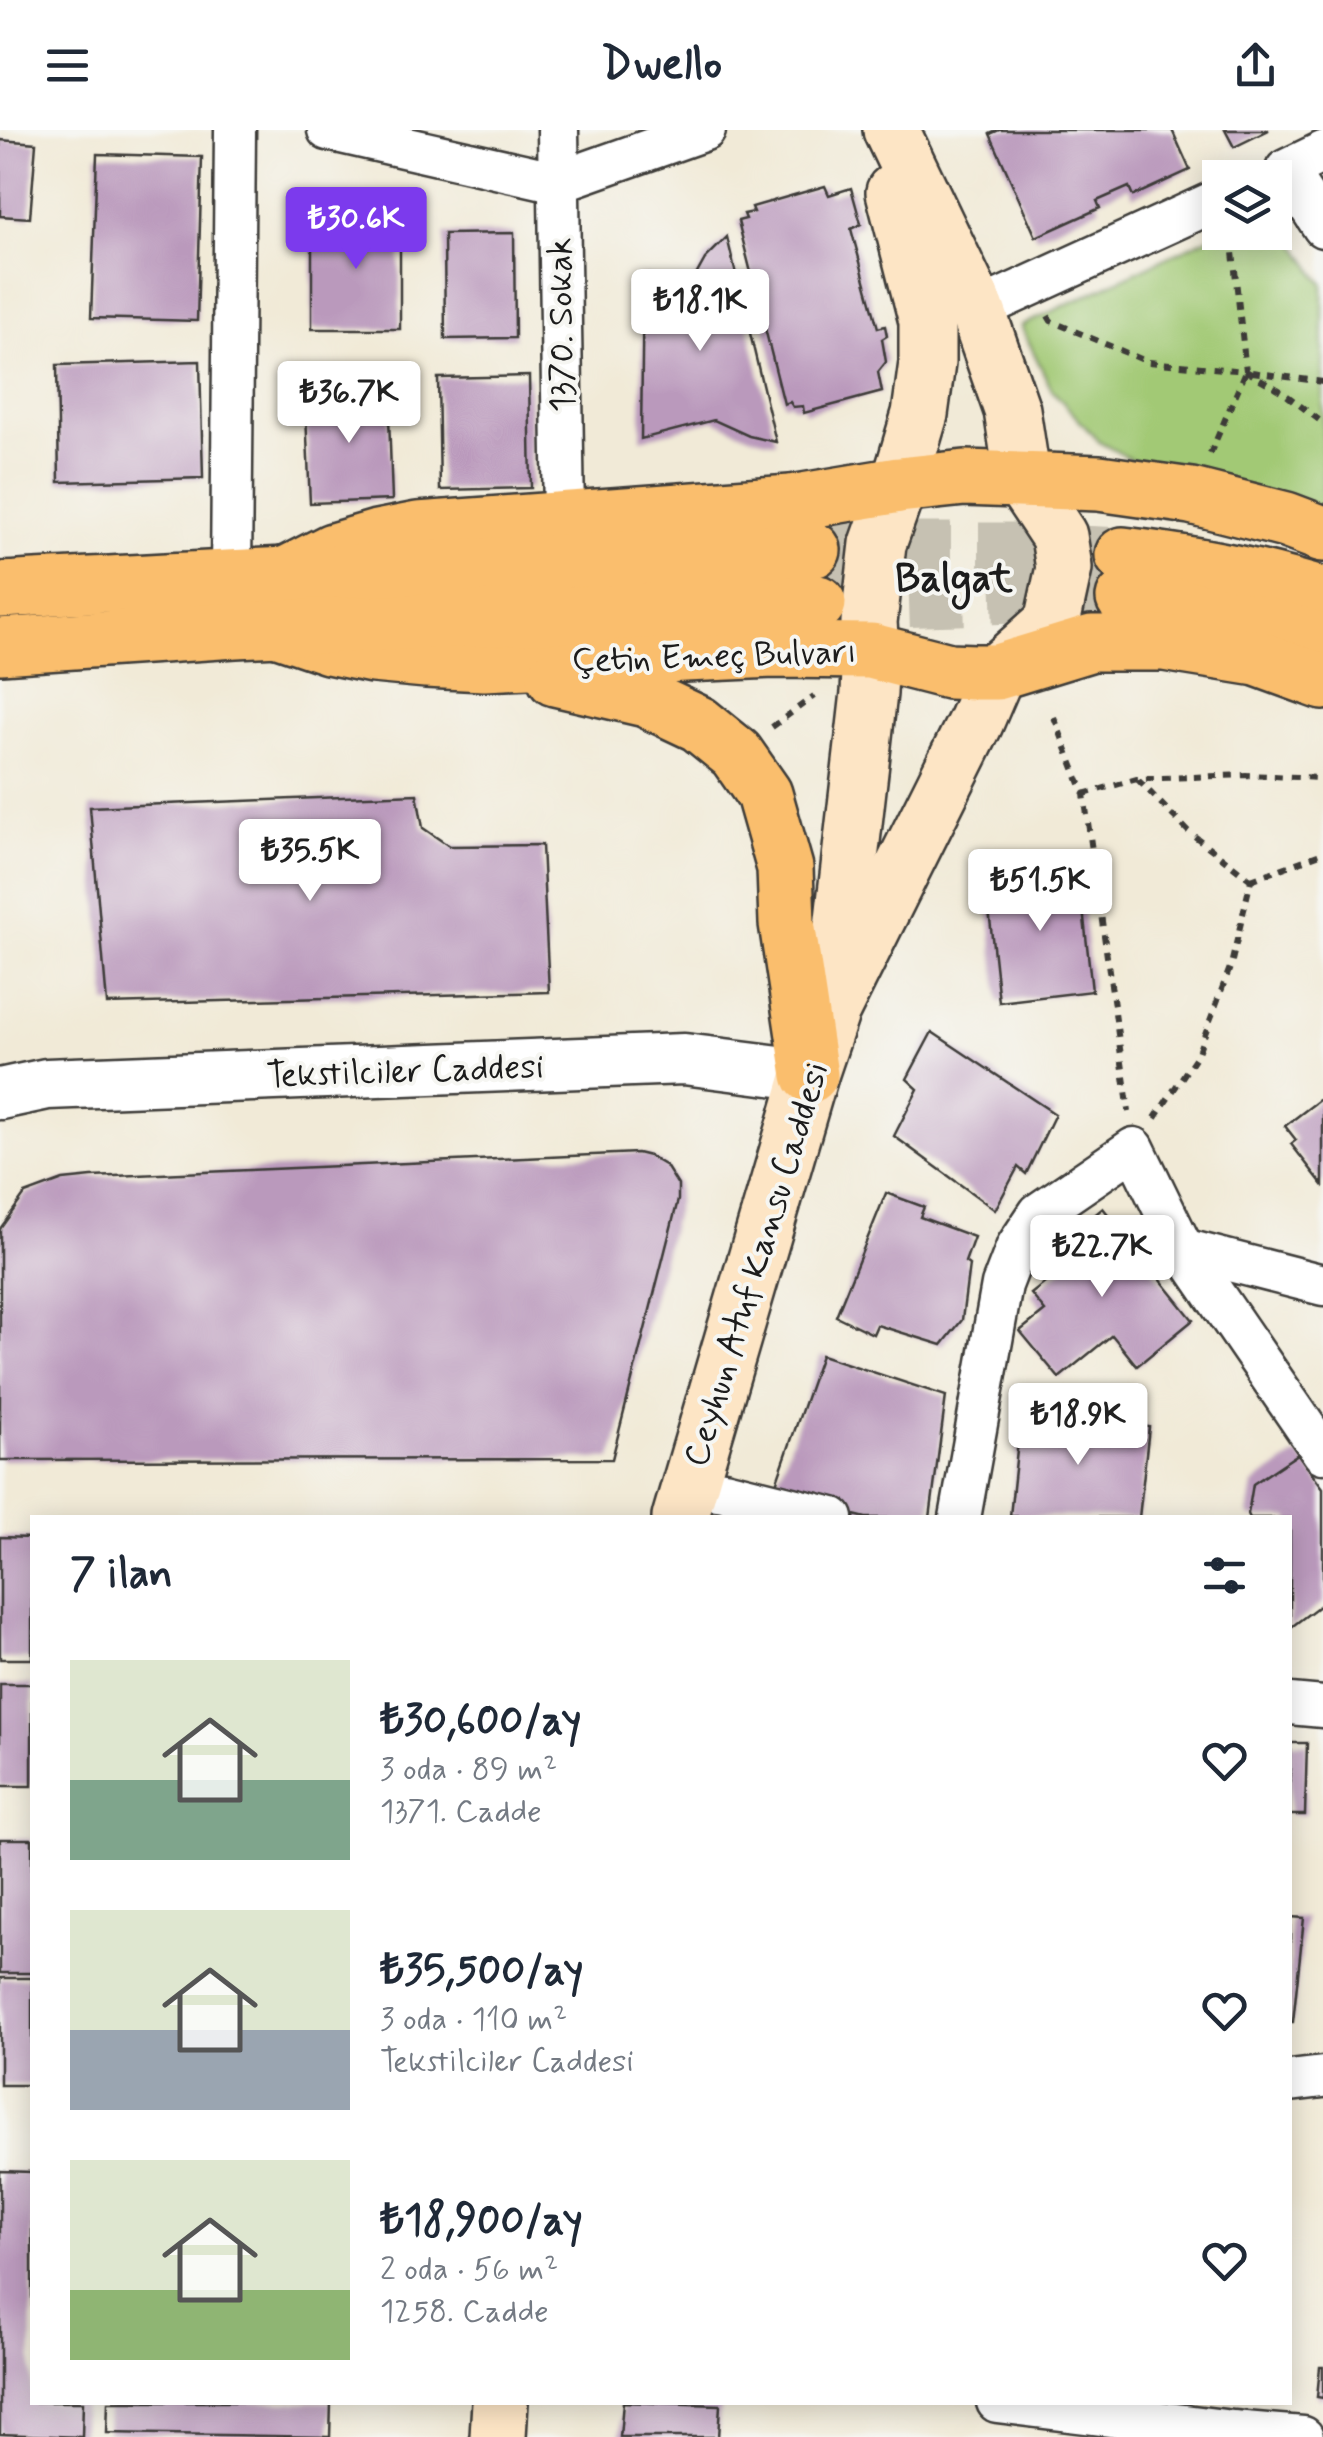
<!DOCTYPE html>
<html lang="tr">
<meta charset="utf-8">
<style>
:root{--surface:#fff;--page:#f2f2f3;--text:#1f2937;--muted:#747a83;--accent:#7c3aed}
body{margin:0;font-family:Mynerve,sans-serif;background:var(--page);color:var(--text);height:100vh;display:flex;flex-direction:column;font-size:38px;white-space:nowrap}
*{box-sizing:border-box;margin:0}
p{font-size:32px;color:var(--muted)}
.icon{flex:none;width:55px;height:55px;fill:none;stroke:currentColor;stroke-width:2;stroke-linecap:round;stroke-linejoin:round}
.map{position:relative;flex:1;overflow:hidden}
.drawer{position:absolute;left:30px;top:1385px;width:1262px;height:890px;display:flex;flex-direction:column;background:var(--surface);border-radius:0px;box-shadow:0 5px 25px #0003}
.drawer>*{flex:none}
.buttons{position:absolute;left:1202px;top:30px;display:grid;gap:20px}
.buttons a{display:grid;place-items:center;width:90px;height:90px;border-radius:0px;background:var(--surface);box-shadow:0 5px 25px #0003;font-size:50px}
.price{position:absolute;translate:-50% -85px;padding:0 22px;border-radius:10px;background:#fff;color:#222;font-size:32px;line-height:65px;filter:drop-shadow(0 2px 5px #0008)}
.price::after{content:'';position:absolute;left:50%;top:60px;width:30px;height:22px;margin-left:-15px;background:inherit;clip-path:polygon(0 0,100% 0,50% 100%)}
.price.active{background:var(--accent);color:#fff}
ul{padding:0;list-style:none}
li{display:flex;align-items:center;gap:30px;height:250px;padding:0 40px}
li span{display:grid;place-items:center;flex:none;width:280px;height:200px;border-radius:0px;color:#555}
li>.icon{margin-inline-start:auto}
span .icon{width:120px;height:120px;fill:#fffc;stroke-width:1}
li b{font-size:42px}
h2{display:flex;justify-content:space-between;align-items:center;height:120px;padding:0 40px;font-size:42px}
header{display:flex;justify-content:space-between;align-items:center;height:130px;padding:0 40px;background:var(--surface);font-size:45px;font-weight:700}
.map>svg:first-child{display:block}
.green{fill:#a2c974;stroke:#5f7248;stroke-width:2.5}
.building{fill:#ba99bc}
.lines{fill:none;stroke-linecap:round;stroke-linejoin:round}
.primary-tunnel{stroke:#c6c1b2;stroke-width:55;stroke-dasharray:55 28;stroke-linecap:butt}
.minor-casing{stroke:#3c3b38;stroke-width:45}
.tertiary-casing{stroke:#3c3b38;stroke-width:55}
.secondary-casing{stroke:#3c3b38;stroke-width:60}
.primary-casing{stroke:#3c3b38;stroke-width:60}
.path{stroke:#3c3b38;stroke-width:6;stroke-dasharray:8 8;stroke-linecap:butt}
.minor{stroke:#fff;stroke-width:40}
.tertiary{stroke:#fff;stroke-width:50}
.secondary{stroke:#fde5c5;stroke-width:55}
.primary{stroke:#fabe6d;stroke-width:55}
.labels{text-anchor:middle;stroke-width:8;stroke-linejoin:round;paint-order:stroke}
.street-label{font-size:35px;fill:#1c1c1c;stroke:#f6f6f2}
.quarter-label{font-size:40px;font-weight:bold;fill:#1c1c1c;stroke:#f6f6f2}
</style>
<header><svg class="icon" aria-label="menu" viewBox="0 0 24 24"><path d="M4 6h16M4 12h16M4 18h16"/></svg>Dwello<svg class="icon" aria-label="share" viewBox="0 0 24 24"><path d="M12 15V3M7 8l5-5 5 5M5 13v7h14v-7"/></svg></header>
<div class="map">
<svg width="1323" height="2307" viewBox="0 0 1323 2307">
<rect width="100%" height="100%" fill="#f6f6f2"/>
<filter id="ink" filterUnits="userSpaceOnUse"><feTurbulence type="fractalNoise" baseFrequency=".01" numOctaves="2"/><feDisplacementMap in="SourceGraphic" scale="20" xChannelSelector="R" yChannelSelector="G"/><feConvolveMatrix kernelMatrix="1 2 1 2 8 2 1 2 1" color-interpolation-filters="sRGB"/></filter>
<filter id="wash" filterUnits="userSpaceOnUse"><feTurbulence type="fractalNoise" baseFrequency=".0048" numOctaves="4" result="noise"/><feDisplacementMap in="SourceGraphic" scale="40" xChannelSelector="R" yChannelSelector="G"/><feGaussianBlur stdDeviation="2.25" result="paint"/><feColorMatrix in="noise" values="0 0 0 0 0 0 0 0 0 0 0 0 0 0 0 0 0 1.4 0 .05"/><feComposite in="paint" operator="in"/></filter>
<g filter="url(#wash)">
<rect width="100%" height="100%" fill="#f1ead7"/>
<polygon class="green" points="1275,84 1323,154 1323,378 1149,339 1099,312 1052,260 1021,196 1220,102 1275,102"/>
<g id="blocks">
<g class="building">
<polygon points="999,0 1172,0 1190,40 1133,66 1129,57 1097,71 1100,78 1036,107 990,4"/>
<polygon points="1225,0 1269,0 1234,17"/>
<polygon points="0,10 36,13 30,88 0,86"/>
<polygon points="97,24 202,27 197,191 91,188"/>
<polygon points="825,56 829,65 851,58 861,94 851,99 878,198 885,196 887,206 882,209 886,232 878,242 882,262 804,283 803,276 793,277 790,272 784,274 738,91 746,89 744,84 754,82 752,77"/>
<rect x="312" y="85" width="88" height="114"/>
<polygon points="514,103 515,208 445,209 444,104"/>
<polygon points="727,107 776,312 749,306 714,290 641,309 643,145 690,156 705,129"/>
<polygon points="200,231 203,348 59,352 57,235"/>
<polygon points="529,246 531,358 440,360 438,248"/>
<polygon points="388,259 392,370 310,373 305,262"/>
<polygon points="417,664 423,698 449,716 542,715 549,862 107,874 90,677"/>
<polygon points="1078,733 1092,861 999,872 987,761 1004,760 1002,742"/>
<polygon points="932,902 1055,984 1026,1044 1018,1037 995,1080 894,1006 918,959 907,949"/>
<polygon points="1323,967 1323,1055 1291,1014 1296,1010 1285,996"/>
<polygon points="637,1023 649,1026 666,1036 678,1055 678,1070 612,1329 0,1330 0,1099 25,1064 63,1050 92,1047"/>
<polygon points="886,1063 924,1077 920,1087 974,1107 965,1132 969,1135 962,1190 942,1215 877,1195 873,1204 836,1186"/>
<polygon points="1103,1078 1193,1190 1137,1236 1112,1205 1059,1248 1020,1201 1045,1181 1031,1164 1065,1137 1051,1121"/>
<polygon points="821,1225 946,1266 930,1388 866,1388 772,1365"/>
<polygon points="1021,1283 1149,1297 1139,1388 1010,1386"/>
<polygon points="1298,1324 1323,1358 1323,1473 1290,1498 1290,1388 1250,1388 1248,1384 1253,1354"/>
<polygon points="0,1407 32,1408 32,1529 0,1529"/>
<rect x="0" y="1554" width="32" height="102"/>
<polygon points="1290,1613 1307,1613 1305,1685 1290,1685"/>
<rect x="0" y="1709" width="32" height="134"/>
<polygon points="1290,1787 1304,1788 1293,1892 1290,1892"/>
<rect x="0" y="1848" width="32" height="107"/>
<polygon points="0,2041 32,2042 32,2272 83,2272 82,2307 0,2304"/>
<polygon points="1320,2237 1323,2237 1323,2268 1317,2267"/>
<polygon points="108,2272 331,2272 330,2307 107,2303"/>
<polygon points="623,2272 720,2275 718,2307 620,2307"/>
</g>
</g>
</g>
<g filter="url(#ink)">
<use href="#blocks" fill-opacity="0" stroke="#3c3b38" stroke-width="2.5"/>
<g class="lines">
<g class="primary-tunnel">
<polyline points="813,420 1017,420 1123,425"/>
<polyline points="826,472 1017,466 1124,468"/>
</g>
<defs>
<g id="minor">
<polyline points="328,0 558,52 705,0"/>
<polyline points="558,0 564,389"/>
<polyline points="1323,22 1286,40 1323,97"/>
<polyline points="977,180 1220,69"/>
<polyline points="231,446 235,0"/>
<polyline points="1183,1119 1323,1155"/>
<polyline points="689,1356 724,1361 833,1388"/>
<polyline points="960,1388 1002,1155 1017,1116 1039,1083 1134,1018 1183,1119 1323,1323"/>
<polyline points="1290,1574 1323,1577"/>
<polyline points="1290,1951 1323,1947"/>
<polyline points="997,2272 1233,2301 1303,2307"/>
</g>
<polyline id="tertiary" points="0,964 47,954 684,929 810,945"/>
<g id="secondary">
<polyline points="837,842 869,563 871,521 869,492 878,414 899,355 920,284 927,233 927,191 894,62"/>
<polyline points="680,1388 810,945 832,880 976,591 997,542 1052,493 1064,438 1059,406 1023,352 1012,280 977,180 891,0"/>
<polyline points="498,2307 500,2272"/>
</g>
<g id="primary">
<path d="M1123 425C1191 433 1257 445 1323 466"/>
<polyline points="288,444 333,421 377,408 418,400 791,373 899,355 965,348 1099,353 1191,366 1286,390 1323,404"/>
<path d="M0 460C271 444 542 434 813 420"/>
<path d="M1124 468C1192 477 1257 491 1323 511"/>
<polyline points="276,498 329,516 373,525 426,530 484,533 774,520 871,521 949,541 975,542 997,542 1092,513 1164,513 1257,528 1323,552"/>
<polyline points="0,516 235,500 818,473"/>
<polyline points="555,548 646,569 699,594 736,624 764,664 785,738 787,793 810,945"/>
</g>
</defs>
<use href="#minor" class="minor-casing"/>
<use href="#tertiary" class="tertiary-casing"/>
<use href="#secondary" class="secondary-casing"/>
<use href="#primary" class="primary-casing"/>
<g class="path">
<polyline points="1048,186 1051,191 1148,232 1246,241 1231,104"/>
<polyline points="1246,241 1281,261 1323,293"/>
<polyline points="1252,242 1323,252"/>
<polyline points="1210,324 1246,241"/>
<polyline points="1054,587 1084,664 1129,982"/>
<polyline points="772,597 814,566"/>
<polyline points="1138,650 1188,701 1251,750"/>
<polyline points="1084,664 1137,649 1246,645 1323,648"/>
<polyline points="1251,750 1323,723"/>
<polyline points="1155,988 1197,925 1231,835 1251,750"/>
</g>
<use href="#minor" class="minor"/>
<use href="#tertiary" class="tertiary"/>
<use href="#secondary" class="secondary"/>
<use href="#primary" class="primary"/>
</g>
</g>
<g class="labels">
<g class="street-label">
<text transform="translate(560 195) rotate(-91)" y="12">1370. Sokak</text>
<text transform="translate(714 525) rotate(-2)" y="12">Çetin Emeç Bulvarı</text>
<text transform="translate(405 940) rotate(-2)" y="12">Tekstilciler Caddesi</text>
<text transform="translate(755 1134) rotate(-73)" y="12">Ceyhun Atuf Kansu Caddesi</text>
</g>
<g class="quarter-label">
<text x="954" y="461">Balgat</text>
</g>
</g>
</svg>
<div class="buttons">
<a><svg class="icon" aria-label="layers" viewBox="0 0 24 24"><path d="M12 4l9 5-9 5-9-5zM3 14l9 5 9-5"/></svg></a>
</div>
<b class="price active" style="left:356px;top:142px">₺30.6K</b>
<b class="price" style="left:700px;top:224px">₺18.1K</b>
<b class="price" style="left:349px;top:316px">₺36.7K</b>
<b class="price" style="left:310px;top:774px">₺35.5K</b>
<b class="price" style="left:1040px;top:804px">₺51.5K</b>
<b class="price" style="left:1102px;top:1170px">₺22.7K</b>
<b class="price" style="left:1078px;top:1338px">₺18.9K</b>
<section class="drawer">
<h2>7 ilan<svg class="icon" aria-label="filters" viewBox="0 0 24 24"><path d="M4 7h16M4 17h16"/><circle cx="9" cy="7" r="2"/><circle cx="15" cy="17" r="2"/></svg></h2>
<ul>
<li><span style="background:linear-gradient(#dfe7d0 60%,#7fa58c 0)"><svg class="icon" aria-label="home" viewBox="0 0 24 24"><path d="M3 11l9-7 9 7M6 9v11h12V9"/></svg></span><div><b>₺30,600/ay</b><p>3 oda · 89 m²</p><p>1371. Cadde</p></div><svg class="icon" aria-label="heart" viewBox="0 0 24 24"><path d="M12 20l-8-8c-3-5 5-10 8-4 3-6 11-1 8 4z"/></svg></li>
<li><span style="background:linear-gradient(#dfe7d0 60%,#9aa5b1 0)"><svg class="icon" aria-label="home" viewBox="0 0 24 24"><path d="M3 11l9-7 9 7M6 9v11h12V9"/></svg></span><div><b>₺35,500/ay</b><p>3 oda · 110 m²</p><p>Tekstilciler Caddesi</p></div><svg class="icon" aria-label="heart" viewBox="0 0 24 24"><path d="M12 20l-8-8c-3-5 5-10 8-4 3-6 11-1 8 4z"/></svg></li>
<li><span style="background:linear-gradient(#dfe7d0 65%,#8fb573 0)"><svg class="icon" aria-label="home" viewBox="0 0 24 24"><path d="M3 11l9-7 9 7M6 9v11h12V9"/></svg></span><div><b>₺18,900/ay</b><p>2 oda · 56 m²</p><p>1258. Cadde</p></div><svg class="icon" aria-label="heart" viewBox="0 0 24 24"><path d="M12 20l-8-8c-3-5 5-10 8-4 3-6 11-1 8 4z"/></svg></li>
</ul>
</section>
</div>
